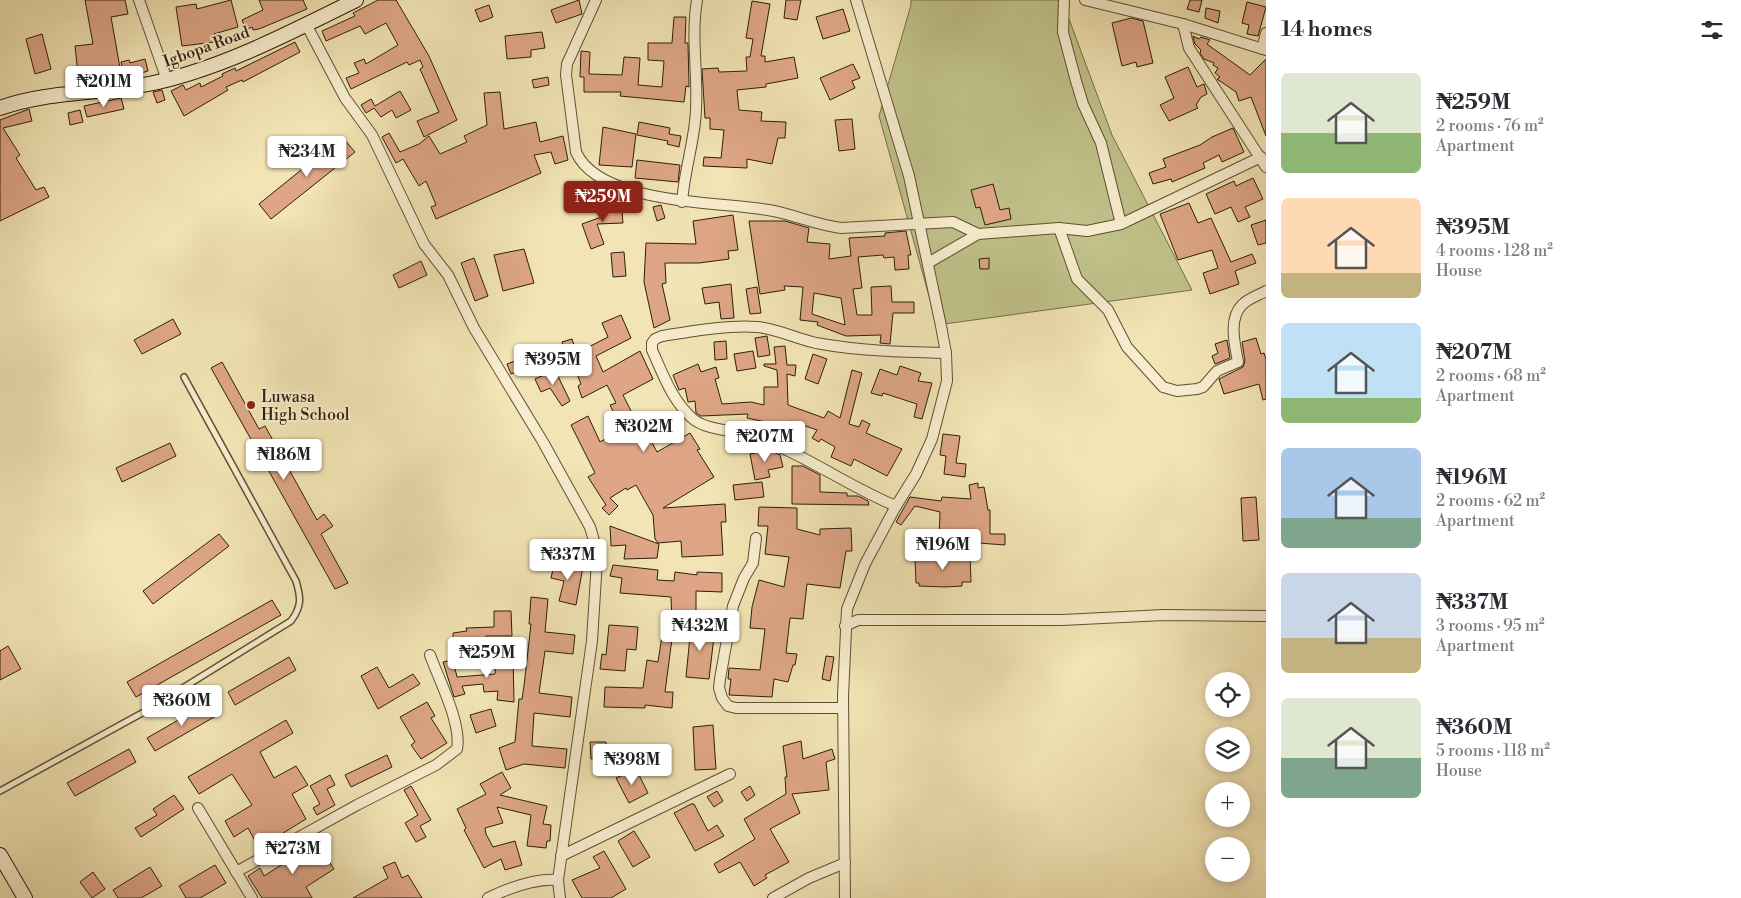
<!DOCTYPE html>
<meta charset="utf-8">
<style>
:root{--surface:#fff;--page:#f7f7f7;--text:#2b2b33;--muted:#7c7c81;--accent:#8f2418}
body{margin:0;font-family:"Libre Bodoni",serif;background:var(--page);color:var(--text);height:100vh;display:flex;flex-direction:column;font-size:19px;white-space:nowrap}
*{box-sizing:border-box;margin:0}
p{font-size:16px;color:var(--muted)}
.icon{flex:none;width:28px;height:28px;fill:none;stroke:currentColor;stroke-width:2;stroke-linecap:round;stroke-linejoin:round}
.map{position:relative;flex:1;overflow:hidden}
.details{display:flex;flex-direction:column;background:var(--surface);width:475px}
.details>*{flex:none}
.tools{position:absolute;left:1205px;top:672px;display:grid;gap:10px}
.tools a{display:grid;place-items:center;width:45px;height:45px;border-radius:50%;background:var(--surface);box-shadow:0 2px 8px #0003;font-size:25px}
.price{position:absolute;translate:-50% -42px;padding:0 11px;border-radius:5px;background:#fff;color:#222;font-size:16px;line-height:32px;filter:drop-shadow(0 1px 2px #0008)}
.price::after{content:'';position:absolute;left:50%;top:30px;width:15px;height:11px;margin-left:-8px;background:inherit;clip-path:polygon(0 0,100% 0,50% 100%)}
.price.selected{background:var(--accent);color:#fff}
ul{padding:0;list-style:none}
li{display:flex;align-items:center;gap:15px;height:125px;padding:0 15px}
li span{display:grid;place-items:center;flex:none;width:140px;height:100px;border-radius:8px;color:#555}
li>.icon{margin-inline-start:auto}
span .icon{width:60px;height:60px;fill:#fffc;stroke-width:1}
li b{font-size:21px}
h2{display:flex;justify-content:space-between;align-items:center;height:60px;padding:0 15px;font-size:21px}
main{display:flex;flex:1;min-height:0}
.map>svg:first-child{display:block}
.green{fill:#c0c289;stroke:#76704a}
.building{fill:#dea686;stroke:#2d1e0b;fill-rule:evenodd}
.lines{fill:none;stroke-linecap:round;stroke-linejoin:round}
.lane-casing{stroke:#5e5035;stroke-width:8}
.street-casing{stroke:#5e5035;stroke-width:12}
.secondary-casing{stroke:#2d1e0b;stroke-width:16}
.lane{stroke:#f7edce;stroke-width:5}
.street{stroke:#f7edce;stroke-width:10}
.secondary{stroke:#f7edce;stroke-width:14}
.poi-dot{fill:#8f2418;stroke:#f7edce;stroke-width:2}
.labels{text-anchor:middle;stroke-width:4;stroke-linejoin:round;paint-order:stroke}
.street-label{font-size:16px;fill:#2d1e0b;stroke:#f7edce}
.poi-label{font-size:16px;fill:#2d1e0b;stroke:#f7edce;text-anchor:start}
</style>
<main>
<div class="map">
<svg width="1266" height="898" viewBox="0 0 1266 898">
<rect width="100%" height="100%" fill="#f2e4b4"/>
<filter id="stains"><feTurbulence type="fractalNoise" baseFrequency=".004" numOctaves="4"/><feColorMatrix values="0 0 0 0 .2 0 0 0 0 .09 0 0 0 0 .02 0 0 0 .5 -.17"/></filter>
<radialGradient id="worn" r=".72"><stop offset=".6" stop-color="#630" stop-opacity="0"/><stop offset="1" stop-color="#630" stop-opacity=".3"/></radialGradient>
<polygon class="green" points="911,0 1062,0 1112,135 1192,290 937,325 879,116 911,5"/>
<g class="building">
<polygon points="85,0 125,0 128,14 111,17 120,68 78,74 75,46 93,44"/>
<polygon points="231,0 238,27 214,34 215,42 182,46 176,7 196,4 197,9"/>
<polygon points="259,0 303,0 307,9 259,29 253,30 252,27 246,30 242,20 263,10"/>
<polygon points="378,0 396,0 429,56 457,120 424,137 417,121 439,112 420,69 423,67 420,60 409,65 407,62 351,89 346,78 359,73 354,63 364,59 366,64 398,45 386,23 365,34 360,26 326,41 322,31 355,16 353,13"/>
<polygon points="579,0 582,14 556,23 551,10"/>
<polygon points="786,0 801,0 797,20 784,18"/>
<polygon points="1190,0 1202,0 1199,12 1187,9"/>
<polygon points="752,1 770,4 761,56 765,56 765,62 794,57 798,78 766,84 766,87 737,90 739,110 762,112 761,121 786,122 785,138 778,138 772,164 747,159 747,168 703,166 704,157 721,158 724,130 710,129 710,118 705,118 702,69 718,68 719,72 747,71 746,57 750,57 753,39 746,38"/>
<polygon points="1247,2 1266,7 1258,36 1247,34 1249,25 1242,23"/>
<polygon points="489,5 493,17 480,22 475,10"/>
<polygon points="1206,8 1220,11 1218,23 1205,18"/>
<polygon points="843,9 850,31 823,39 816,17"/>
<polygon points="674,17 686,17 685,43 688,43 689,87 686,86 684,102 620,96 621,92 584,92 584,77 580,77 581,51 590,52 589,74 622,75 624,57 640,58 638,85 662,87 664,61 648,60 648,43 672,43"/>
<polygon points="1131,18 1143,21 1153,63 1137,67 1136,62 1122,66 1112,23"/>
<polygon points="542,32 545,48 531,50 531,57 507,59 505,36"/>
<polygon points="42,34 51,69 35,74 26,39"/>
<polygon points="1193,36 1199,39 1201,37 1210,40 1207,44 1250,75 1266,59 1266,136 1251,97 1239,101 1236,92 1217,79 1220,77 1215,73 1218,68 1213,65 1214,63 1204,59 1200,53 1201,50 1195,44"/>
<polygon points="295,42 300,52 243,82 242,80 226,87 228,90 184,116 171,91 183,85 186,90 200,83 201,87 223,76 222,74 235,68 236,71"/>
<polygon points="145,59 148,71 125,78 121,62 129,60 130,63"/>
<polygon points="853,64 860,78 852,81 855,88 830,100 820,78"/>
<polygon points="1188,67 1197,87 1204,84 1207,94 1201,97 1196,105 1198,108 1169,121 1160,105 1174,98 1165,77"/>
<polygon points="68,72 76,74 74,84 66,82"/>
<polygon points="548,77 549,85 534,88 532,80"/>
<polygon points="162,90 165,100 157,103 153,92"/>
<polygon points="400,91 411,110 396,118 392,110 381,117 374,108 366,113 361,105 371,99 375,106"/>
<polygon points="500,92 504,129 536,122 540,142 563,136 568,160 555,164 551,152 534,155 541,173 436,219 431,207 436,205 426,181 419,186 403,159 396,163 382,137 389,133 400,152 419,144 429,136 440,154 467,142 464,136 487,125 484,93"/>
<polygon points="121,98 124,109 87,117 84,106"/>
<polygon points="29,109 32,121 3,128 20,155 16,158 36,190 44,187 49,197 0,221 0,120"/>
<polygon points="80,110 83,122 70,125 68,113"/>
<polygon points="852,119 855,149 839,151 835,120"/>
<polygon points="639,122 670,128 669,134 681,136 679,147 667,144 668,141 637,135"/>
<polygon points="603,127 636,134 632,167 599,165"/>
<polygon points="1233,128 1244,152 1222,162 1219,155 1203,163 1205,168 1172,182 1171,179 1153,184 1149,173 1166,167 1163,159 1200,145 1212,137"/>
<polygon points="342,137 355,152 271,219 259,204"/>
<polygon points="637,160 680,165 678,182 635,178"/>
<polygon points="1253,178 1263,199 1245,207 1250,217 1238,222 1231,207 1215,214 1206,194 1234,181 1236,186"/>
<polygon points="993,184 1000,210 1009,208 1011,219 985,225 980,207 976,208 971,190"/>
<polygon points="621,199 623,223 597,224 604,244 591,249 582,224 607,215 606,200"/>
<polygon points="1189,203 1198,223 1211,218 1231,262 1252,254 1256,263 1235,271 1239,284 1210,294 1203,273 1218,268 1212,250 1178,260 1160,214"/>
<polygon points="661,205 665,218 657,221 653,207"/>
<polygon points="733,215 738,250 728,251 729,259 699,263 665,263 666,283 662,284 670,320 654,328 644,282 646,243 696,244 693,221"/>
<polygon points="1266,220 1266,243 1258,245 1251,225"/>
<path d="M749 221H785L809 228 807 242 830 244 829 259 851 256 849 238 885 236V233L906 231 911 255H908L909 269 895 270 894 257 884 258 883 255 858 257 862 288 853 289 857 315H872L871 287 891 286 892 302H914V313H893L890 344 880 343 881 335 846 336 817 325 818 322 800 320 803 287 784 286 785 290 760 294ZM814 293 841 298 845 325 812 314Z"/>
<polygon points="524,249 534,283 503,291 494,255"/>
<polygon points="624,252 626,276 613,277 611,253"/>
<polygon points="474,258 488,296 475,301 461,263"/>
<polygon points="989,258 989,269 980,269 979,259"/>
<polygon points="421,261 427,275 399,288 393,275"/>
<polygon points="731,284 734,318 721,319 719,302 705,304 702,288"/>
<polygon points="757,287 761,313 750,314 746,289"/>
<polygon points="621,315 631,338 596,356 603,372 640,351 653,379 623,395 637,423 641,422 657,452 690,433 700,449 697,450 714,477 663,508 725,504 726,522 721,522 723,555 682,557 681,541 658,543 655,539 653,515 636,485 627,490 626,488 610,498 618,506 609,515 602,508 606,505 588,477 595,473 571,425 588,416 600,442 622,429 610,405 616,403 607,385 582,398 578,386 581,384 569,354 566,355 562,342 572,339 577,353 608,337 602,323"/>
<polygon points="173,319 181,334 142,354 134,340"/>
<polygon points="767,336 770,355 758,357 755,338"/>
<polygon points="1256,338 1261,354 1264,353 1266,359 1266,399 1263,400 1259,384 1224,394 1219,379 1243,367 1245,361 1242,342"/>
<polygon points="1227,340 1230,358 1215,364 1212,356 1218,353 1215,344"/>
<polygon points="726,341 727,359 715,360 714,342"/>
<polygon points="785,346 787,365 796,365 795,376 787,374 788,405 824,418 828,411 840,418 852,370 862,373 849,424 859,427 862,420 870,424 866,433 902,449 887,476 854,459 851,466 831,457 835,447 821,439 819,442 812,438 817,430 791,421 786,438 772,434 775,424 747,418 748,414 701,416 696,413 695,401 688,402 685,388 679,390 673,375 698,364 701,372 716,367 719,378 715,379 722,404 751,402 764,405 764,387 778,387 777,370 764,366 764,364 776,364 774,347"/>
<polygon points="753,351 756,368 737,371 734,354"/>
<polygon points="813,354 827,359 818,384 805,379"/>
<polygon points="515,361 519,371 511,374 507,364"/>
<polygon points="222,362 259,429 265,426 317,520 324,514 333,526 321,534 348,583 335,589 211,368"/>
<polygon points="900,366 921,373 918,381 932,383 922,419 914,417 917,404 883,393 882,396 871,393 880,369 897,375"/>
<polygon points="555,370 570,401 562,406 550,388 541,392 535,379"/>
<polygon points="943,434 960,436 956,463 966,464 965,477 944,474 946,456 940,455"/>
<polygon points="170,443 176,456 122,482 116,468"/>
<polygon points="769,450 780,455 783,467 768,470 770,477 755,480 750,454"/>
<polygon points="792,466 803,466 820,475 820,492 847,493 847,496 858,496 868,501 869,505 792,504"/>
<polygon points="762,482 764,497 735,500 733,485"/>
<polygon points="978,483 978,488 984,487 988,510 990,510 990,534 1005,534 1005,545 939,540 940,512 915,506 901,525 896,522 910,497 941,501 942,497 971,499 969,485"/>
<polygon points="1256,497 1259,540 1243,541 1241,498"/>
<polygon points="759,507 797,508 797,529 820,535 820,529 851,528 852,551 846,551 840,588 807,584 803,619 790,618 786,653 797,654 795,665 793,665 788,682 774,679 772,697 729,695 731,679 728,679 729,668 760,670 765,629 750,628 752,607 759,580 784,587 789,557 765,554 768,526 758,526"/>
<polygon points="610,526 659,544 657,558 624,559 626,545 611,546"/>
<polygon points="219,534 229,546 153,604 143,591"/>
<polygon points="970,556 971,582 962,582 962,586 945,587 919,586 919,583 916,583 915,557"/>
<polygon points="555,561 583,567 576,605 559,601 564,581 551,578"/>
<polygon points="613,565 658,570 657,580 674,581 675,572 697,575 697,572 722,573 722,592 696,591 696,623 672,623 671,597 620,593 622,578 610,576"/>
<polygon points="531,597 548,599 545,632 575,635 573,654 545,651 539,693 572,697 570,717 534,713 532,746 567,749 565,768 524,764 506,770 499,748 515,742 519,699 522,699 524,686 531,624 529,624"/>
<polygon points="272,600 281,615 136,697 127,682"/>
<polygon points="494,611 511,611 512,636 486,636 486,643 453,645 453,633 467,631 466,628 494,627"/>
<polygon points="609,625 638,627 636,650 627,649 625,671 600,669 602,654 606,655"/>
<polygon points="691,626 715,628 709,679 686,677"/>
<polygon points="663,629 673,631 665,692 673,692 672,708 645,705 645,708 604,707 605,687 643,688 647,660 658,662"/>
<polygon points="8,646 21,669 0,680 0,651"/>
<polygon points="496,655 513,655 514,702 497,700 498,691 484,692 483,684 462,686 465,694 454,697 443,662 453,660 457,677 495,674"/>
<polygon points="826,656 834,657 830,681 822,679"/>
<polygon points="289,657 296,670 235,705 228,692"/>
<polygon points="377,667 389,688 413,674 420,684 378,709 361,676"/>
<polygon points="427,702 435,716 431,718 447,743 421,759 411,745 415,742 400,717"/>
<polygon points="208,703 216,716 155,751 147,738"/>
<polygon points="491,709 496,726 476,733 470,715"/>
<polygon points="286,720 293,733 260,752 274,778 296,766 308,785 292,794 306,819 259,848 248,828 234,837 225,821 252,805 232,774 199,794 188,777"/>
<polygon points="713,725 716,769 695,770 693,727"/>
<polygon points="801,741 803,759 832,749 835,759 826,762 829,790 792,794 800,813 770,829 789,862 765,875 767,878 754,886 740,862 719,873 714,864 755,839 744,819 786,794 785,777 787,777 783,746"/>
<polygon points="590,742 606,742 606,758 591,759"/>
<polygon points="129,749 136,762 75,796 67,783"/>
<polygon points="387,755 392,767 351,787 345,775"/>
<polygon points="636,769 648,793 629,803 616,778"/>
<polygon points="502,772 511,788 500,795 547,806 543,824 551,825 550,841 547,841 546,848 527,846 531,815 497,807 503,823 485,828 486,834 493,847 515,841 522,865 505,870 501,859 484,868 464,830 466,828 457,809 486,794 480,784"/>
<polygon points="330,775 335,785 327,789 335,805 317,815 313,808 320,804 310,786"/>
<polygon points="411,786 431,820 420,826 426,837 416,842 405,823 418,815 404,790"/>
<polygon points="750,786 755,795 747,801 741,792"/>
<polygon points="717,791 723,801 714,807 707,797"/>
<polygon points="174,795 184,809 141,837 135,828 157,815 153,809"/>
<polygon points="691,804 694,804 708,831 717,825 724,836 695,851 674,813"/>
<polygon points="634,831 650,857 633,867 618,841"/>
<polygon points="317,842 334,869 306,887 312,898 262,898 248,876 260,868 264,876"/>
<polygon points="604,851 626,889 611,898 582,898 572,880 600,868 593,857"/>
<polygon points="395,862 402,878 408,875 422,898 353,898 388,878 383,867"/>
<polygon points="215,865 226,883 200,898 186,898 179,886"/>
<polygon points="150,867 162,886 141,898 118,898 113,890"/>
<polygon points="93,872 105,889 92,898 80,882"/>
</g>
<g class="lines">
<defs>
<path id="lane" d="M0 791 144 712 291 621C302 606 301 598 296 581L184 377"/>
<g id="street">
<polyline points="139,0 167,80"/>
<path d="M596 0 567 64 566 75 576 152C600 206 724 201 774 211 797 216 818 225 841 228L953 222 978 234"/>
<polyline points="1064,0 1063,32 1076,81 1083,104 1101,143 1121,224"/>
<polyline points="1085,0 1183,24 1266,50"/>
<polyline points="306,24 345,98 372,135 424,244 448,275 474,328 543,442 590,527 595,544 597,560 592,641 558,880 560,898"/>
<polyline points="1183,24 1189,48 1266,167"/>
<polyline points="1262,49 1266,33"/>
<path d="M682 202C684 175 692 149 695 122 700 82 690 41 697 0"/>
<path d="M1059 228 1077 279 1108 310 1127 347 1163 387 1177 391 1197 389 1203 387 1217 371 1238 362C1235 345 1228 319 1242 305 1247 299 1259 295 1266 291"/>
<polyline points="928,263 978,234 1059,228 1087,231 1121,224 1261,157"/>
<path d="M896 506C844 485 799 449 744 434 729 430 705 429 693 419 672 401 663 374 652 350V343L655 339 662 336C694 331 726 325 757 327 778 329 797 339 816 343 859 351 902 352 946 353"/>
<polyline points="756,538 753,563 744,578 733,606 720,679 719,688 722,698 728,706 736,708 843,708"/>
<polyline points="845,626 858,620 1062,620 1164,615 1266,616"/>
<polyline points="198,808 252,898"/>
<polyline points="561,856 730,774"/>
<path d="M236 872 357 805 436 765 457 749C462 724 439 680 430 655"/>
<path d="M488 898C509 888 535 878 558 880"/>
<polyline points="773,898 809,878 845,863"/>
<polyline points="845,898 843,696 847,609 865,564 896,506 916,474 932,439 947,381 946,353 941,326 909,176 856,0"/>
</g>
<g id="secondary">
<path d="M0 108C50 90 107 94 158 82 227 66 293 31 356 0"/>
<polyline points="0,855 25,898"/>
</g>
</defs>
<use href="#lane" class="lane-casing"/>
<use href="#street" class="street-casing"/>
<use href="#secondary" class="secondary-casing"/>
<use href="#lane" class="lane"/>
<use href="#street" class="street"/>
<use href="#secondary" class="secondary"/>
</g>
<circle class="poi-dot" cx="251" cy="405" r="5"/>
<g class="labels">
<g class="street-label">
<text transform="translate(206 46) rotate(-20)" y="6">Igbopa Road</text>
</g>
<g class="poi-label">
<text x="261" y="402">Luwasa<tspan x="261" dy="18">High School</tspan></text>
</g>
</g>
<rect width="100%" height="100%" filter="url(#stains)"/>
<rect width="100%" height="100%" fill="url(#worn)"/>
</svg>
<div class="tools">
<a><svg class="icon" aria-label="locate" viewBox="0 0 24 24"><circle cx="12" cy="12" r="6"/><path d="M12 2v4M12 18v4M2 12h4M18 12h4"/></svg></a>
<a><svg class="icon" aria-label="layers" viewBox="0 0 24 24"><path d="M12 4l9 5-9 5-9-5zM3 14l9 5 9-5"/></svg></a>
<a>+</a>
<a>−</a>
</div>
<b class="price" style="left:104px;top:108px">₦201M</b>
<b class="price" style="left:307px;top:178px">₦234M</b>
<b class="price selected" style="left:603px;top:223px">₦259M</b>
<b class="price" style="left:553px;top:386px">₦395M</b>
<b class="price" style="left:644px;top:453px">₦302M</b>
<b class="price" style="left:765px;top:463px">₦207M</b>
<b class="price" style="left:284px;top:481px">₦186M</b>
<b class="price" style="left:943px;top:571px">₦196M</b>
<b class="price" style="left:568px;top:581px">₦337M</b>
<b class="price" style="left:700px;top:652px">₦432M</b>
<b class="price" style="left:487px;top:679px">₦259M</b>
<b class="price" style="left:182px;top:727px">₦360M</b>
<b class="price" style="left:632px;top:786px">₦398M</b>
<b class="price" style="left:293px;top:875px">₦273M</b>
</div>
<section class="details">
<h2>14 homes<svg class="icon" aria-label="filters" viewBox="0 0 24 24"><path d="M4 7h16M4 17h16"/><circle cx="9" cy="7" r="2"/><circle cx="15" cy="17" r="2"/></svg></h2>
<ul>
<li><span style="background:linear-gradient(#dfe7d0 60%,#8fb573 0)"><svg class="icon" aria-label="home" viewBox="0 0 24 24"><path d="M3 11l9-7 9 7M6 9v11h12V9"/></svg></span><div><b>₦259M</b><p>2 rooms · 76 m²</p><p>Apartment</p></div></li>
<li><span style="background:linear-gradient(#ffd9b3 75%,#c2b280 0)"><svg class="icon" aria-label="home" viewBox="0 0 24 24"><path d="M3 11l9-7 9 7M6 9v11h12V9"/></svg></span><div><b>₦395M</b><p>4 rooms · 128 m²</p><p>House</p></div></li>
<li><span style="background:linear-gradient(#bfe0f5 75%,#8fb573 0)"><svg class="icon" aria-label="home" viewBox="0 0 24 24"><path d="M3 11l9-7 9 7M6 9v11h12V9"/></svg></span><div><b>₦207M</b><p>2 rooms · 68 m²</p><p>Apartment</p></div></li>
<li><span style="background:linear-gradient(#a9c7e8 70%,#7fa58c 0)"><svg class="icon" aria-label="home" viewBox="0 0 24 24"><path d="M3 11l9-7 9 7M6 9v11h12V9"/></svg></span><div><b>₦196M</b><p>2 rooms · 62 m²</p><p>Apartment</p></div></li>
<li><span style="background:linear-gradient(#c9d6e8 65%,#c2b280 0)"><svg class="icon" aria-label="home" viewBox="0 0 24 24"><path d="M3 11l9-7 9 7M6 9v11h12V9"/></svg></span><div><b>₦337M</b><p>3 rooms · 95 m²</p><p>Apartment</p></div></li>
<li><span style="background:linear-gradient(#dfe7d0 60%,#7fa58c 0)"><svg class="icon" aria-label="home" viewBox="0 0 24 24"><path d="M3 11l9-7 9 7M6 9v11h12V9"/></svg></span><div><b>₦360M</b><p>5 rooms · 118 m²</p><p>House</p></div></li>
</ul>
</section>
</main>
